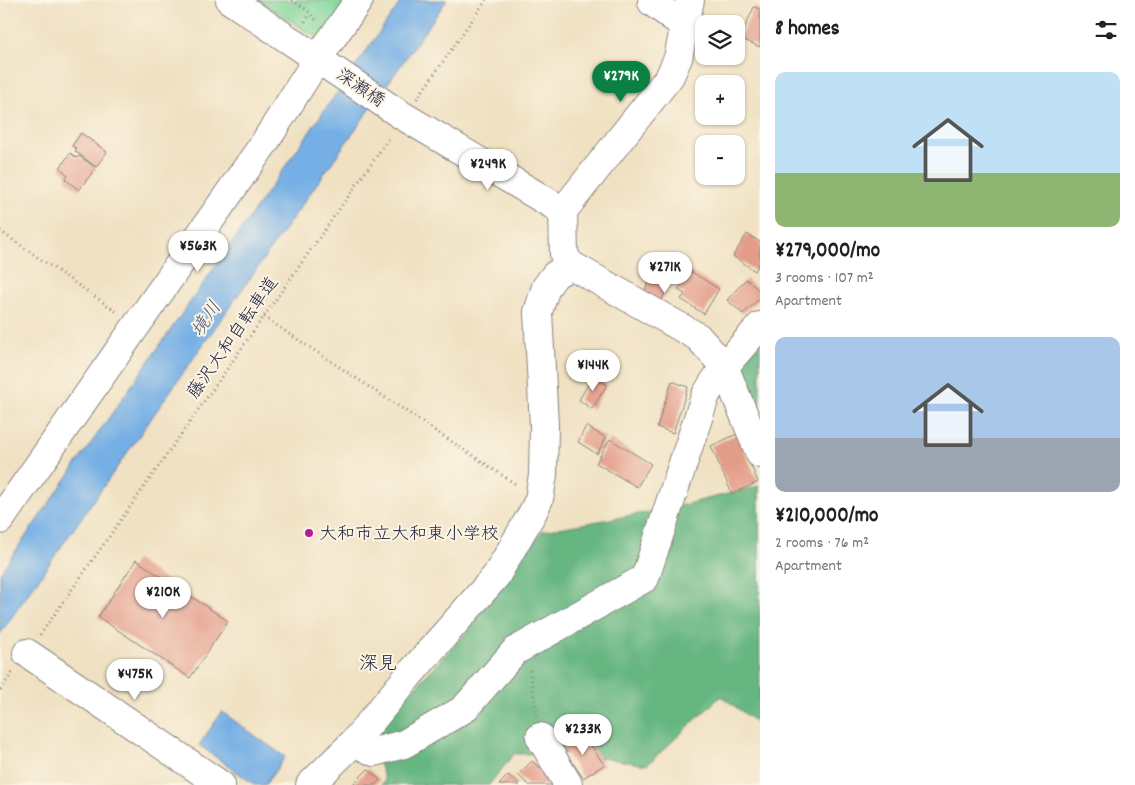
<!DOCTYPE html>
<meta charset="utf-8">
<style>
:root{--surface:#fff;--page:#f6f6f6;--text:#202124;--muted:#757577;--accent:#0b8043}
body{margin:0;font-family:Dekko,"Klee One",sans-serif;background:var(--page);color:var(--text);height:100vh;display:flex;flex-direction:column;font-size:19px;white-space:nowrap}
*{box-sizing:border-box;margin:0}
p{font-size:16px;color:var(--muted)}
.icon{flex:none;width:28px;height:28px;fill:none;stroke:currentColor;stroke-width:2;stroke-linecap:round;stroke-linejoin:round}
.map{position:relative;flex:1;overflow:hidden}
.panel{display:flex;flex-direction:column;background:var(--surface);width:375px}
.panel>*{flex:none}
.tools{position:absolute;left:695px;top:15px;display:grid;gap:10px}
.tools a{display:grid;place-items:center;width:50px;height:50px;border-radius:10px;background:var(--surface);box-shadow:0 1px 4px #0004;font-size:25px}
.price{position:absolute;translate:-50% -42px;padding:0 11px;border-radius:18px;background:#fff;color:#222;font-size:16px;line-height:32px;filter:drop-shadow(0 1px 2px #0008)}
.price::after{content:'';position:absolute;left:50%;top:30px;width:15px;height:11px;margin-left:-8px;background:inherit;clip-path:polygon(0 0,100% 0,50% 100%)}
.price.selected{background:var(--accent);color:#fff}
ul{padding:0;list-style:none}
li{display:grid;align-content:center;gap:10px;height:265px;padding:0 15px}
li span{display:grid;place-items:center;height:155px;border-radius:10px;color:#555}
li>.icon{margin-inline-start:auto}
span .icon{width:90px;height:90px;fill:#fffc;stroke-width:1}
li b{font-size:21px}
h2{display:flex;justify-content:space-between;align-items:center;height:60px;padding:0 15px;font-size:21px}
main{display:flex;flex:1;min-height:0}
.map>svg:first-child{display:block}
.green{fill:#7ed499;stroke:#507b6a}
.forest{fill:#66b681;stroke:#446c5e}
.water{fill:#74afe5;stroke:#4b6890}
.building{fill:#e39c88}
.lines{fill:none;stroke-linecap:round;stroke-linejoin:round}
.minor-casing{stroke:#89827e;stroke-width:30}
.path{stroke:#89827e;stroke-width:3;stroke-dasharray:1 4;stroke-linecap:butt}
.minor{stroke:#fff;stroke-width:28}
.poi-dot{fill:#b5179e;stroke:#fcf5e5;stroke-width:2}
.labels{text-anchor:middle;stroke-width:4;stroke-linejoin:round;paint-order:stroke}
.street-label{font-size:18px;fill:#22223b;stroke:#fcf5e5}
.poi-label{font-size:18px;fill:#22223b;stroke:#fcf5e5;text-anchor:start}
.water-label{font-size:19px;font-style:italic;fill:#3f5376;stroke:#fcf5e5}
.neighbourhood-label{font-size:19px;fill:#22223b;stroke:#fcf5e5}
</style>
<main>
<div class="map">
<svg width="760" height="785" viewBox="0 0 760 785">
<rect width="100%" height="100%" fill="#fcf5e5"/>
<filter id="ink" filterUnits="userSpaceOnUse"><feTurbulence type="fractalNoise" baseFrequency=".02" numOctaves="2"/><feDisplacementMap in="SourceGraphic" scale="10" xChannelSelector="R" yChannelSelector="G"/><feConvolveMatrix kernelMatrix="1 2 1 2 8 2 1 2 1" color-interpolation-filters="sRGB"/></filter>
<filter id="wash" filterUnits="userSpaceOnUse"><feTurbulence type="fractalNoise" baseFrequency=".0096" numOctaves="4" result="noise"/><feDisplacementMap in="SourceGraphic" scale="20" xChannelSelector="R" yChannelSelector="G"/><feGaussianBlur stdDeviation="1.12" result="paint"/><feColorMatrix in="noise" values="0 0 0 0 0 0 0 0 0 0 0 0 0 0 0 0 0 1.4 0 .05"/><feComposite in="paint" operator="in"/></filter>
<g filter="url(#wash)">
<rect width="100%" height="100%" fill="#f0e1c2"/>
<polygon class="green" points="258,0 349,0 323,40 309,33"/>
<g class="forest">
<polygon points="760,340 760,406 758,411 753,407 736,362"/>
<polygon points="759,486 760,725 721,696 647,765 572,753 514,754 489,785 381,785 385,780 369,736 462,637 542,531 667,509"/>
</g>
<g class="water">
<polygon points="402,0 447,0 207,339 0,634 0,573"/>
<polygon points="222,712 285,757 265,785 255,785 199,745"/>
</g>
<g id="blocks">
<g class="building">
<polygon points="754,7 760,9 760,47 740,38"/>
<polygon points="81,133 107,152 96,167 75,151 77,149 72,146"/>
<polygon points="70,153 77,158 79,156 96,168 79,190 65,179 68,175 60,168"/>
<polygon points="747,234 760,242 760,262 755,271 733,256"/>
<polygon points="690,271 719,289 704,314 681,299 685,294 678,290"/>
<polygon points="651,279 667,290 659,305 643,294"/>
<polygon points="746,279 760,291 760,298 743,314 727,300"/>
<polygon points="593,376 607,385 592,409 579,400"/>
<polygon points="672,381 688,387 673,433 657,427"/>
<polygon points="586,426 606,438 597,454 578,442"/>
<polygon points="737,434 758,482 732,494 711,446"/>
<polygon points="610,439 651,464 637,487 596,463"/>
<polygon points="136,560 228,621 190,678 98,617"/>
<polygon points="583,733 604,765 583,778 562,747"/>
<polygon points="532,761 556,782 553,785 529,785 518,775"/>
<polygon points="368,769 380,780 375,785 354,785 353,784"/>
<polygon points="508,775 520,785 499,785"/>
</g>
</g>
</g>
<g filter="url(#ink)">
<use href="#blocks" fill-opacity="0" stroke="#89827e" stroke-width="1"/>
<g class="lines">
<defs>
<g id="minor">
<polyline points="230,0 398,113 563,211 564,255 571,265 698,337 724,366 760,454"/>
<polyline points="652,2 685,26"/>
<polyline points="563,211 670,76 678,58 690,0"/>
<polyline points="0,520 265,142 318,58 359,0"/>
<polyline points="27,653 221,785"/>
<polyline points="540,737 568,784 566,785"/>
<path d="M354 742 374 752 404 744 464 709 515 651 645 578 705 397C719 370 740 349 760 326"/>
<polyline points="310,785 354,742 410,674 496,576 533,512 539,499 543,475 544,426 538,312 546,287 555,275 571,265"/>
</g>
</defs>
<use href="#minor" class="minor-casing"/>
<g class="path">
<polyline points="292,0 307,10 317,21"/>
<polyline points="305,22 310,14"/>
<polyline points="417,99 486,0"/>
<polyline points="0,231 117,312"/>
<polyline points="264,317 517,485"/>
<polyline points="40,635 390,137"/>
<polyline points="530,670 537,716"/>
<polyline points="0,690 13,672"/>
</g>
<use href="#minor" class="minor"/>
</g>
</g>
<circle class="poi-dot" cx="309" cy="533" r="5"/>
<g class="labels">
<g class="street-label">
<text transform="translate(361 87) rotate(34)" y="6">深瀬橋</text>
<text transform="translate(232 337) rotate(-55)" y="6">藤沢大和自転車道</text>
</g>
<g class="poi-label">
<text x="319" y="539">大和市立大和東小学校</text>
</g>
<g class="water-label">
<text transform="translate(205 318) rotate(-56)" y="7">境川</text>
</g>
<g class="neighbourhood-label">
<text x="378" y="669">深見</text>
</g>
</g>
</svg>
<div class="tools">
<a><svg class="icon" aria-label="layers" viewBox="0 0 24 24"><path d="M12 4l9 5-9 5-9-5zM3 14l9 5 9-5"/></svg></a>
<a>+</a>
<a>−</a>
</div>
<b class="price selected" style="left:621px;top:103px">¥279K</b>
<b class="price" style="left:488px;top:191px">¥249K</b>
<b class="price" style="left:198px;top:273px">¥563K</b>
<b class="price" style="left:665px;top:294px">¥271K</b>
<b class="price" style="left:593px;top:392px">¥144K</b>
<b class="price" style="left:163px;top:619px">¥210K</b>
<b class="price" style="left:135px;top:701px">¥475K</b>
<b class="price" style="left:583px;top:756px">¥233K</b>
</div>
<section class="panel">
<h2>8 homes<svg class="icon" aria-label="filters" viewBox="0 0 24 24"><path d="M4 7h16M4 17h16"/><circle cx="9" cy="7" r="2"/><circle cx="15" cy="17" r="2"/></svg></h2>
<ul>
<li><span style="background:linear-gradient(#bfe0f5 65%,#8fb573 0)"><svg class="icon" aria-label="home" viewBox="0 0 24 24"><path d="M3 11l9-7 9 7M6 9v11h12V9"/></svg></span><div><b>¥279,000/mo</b><p>3 rooms · 107 m²</p><p>Apartment</p></div></li>
<li><span style="background:linear-gradient(#a9c7e8 65%,#9aa5b1 0)"><svg class="icon" aria-label="home" viewBox="0 0 24 24"><path d="M3 11l9-7 9 7M6 9v11h12V9"/></svg></span><div><b>¥210,000/mo</b><p>2 rooms · 76 m²</p><p>Apartment</p></div></li>
</ul>
</section>
</main>
